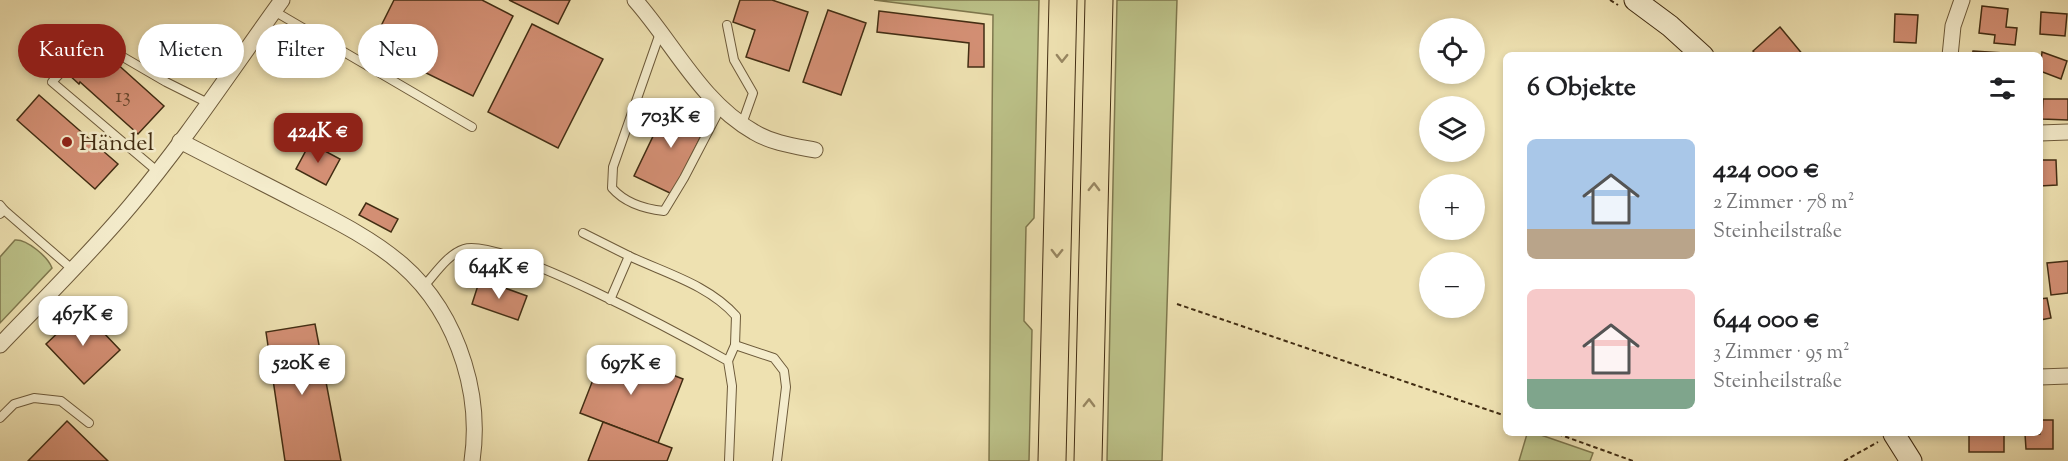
<!DOCTYPE html>
<html lang="de">
<meta charset="utf-8">
<style>
:root{--surface:#fff;--page:#f2f2f2;--text:#202124;--muted:#757577;--accent:#8f2418}
body{margin:0;font-family:"Sorts Mill Goudy",serif;background:var(--page);color:var(--text);height:100vh;display:flex;flex-direction:column;font-size:22px;white-space:nowrap}
*{box-sizing:border-box;margin:0}
p{font-size:20px;color:var(--muted)}
.icon{flex:none;width:33px;height:33px;fill:none;stroke:currentColor;stroke-width:2;stroke-linecap:round;stroke-linejoin:round}
.map{position:relative;flex:1;overflow:hidden}
.side{position:absolute;left:1503px;top:52px;width:540px;height:384px;display:flex;flex-direction:column;background:var(--surface);border-radius:9px;box-shadow:0 3px 9px #0003}
.side>*{flex:none}
.top-card{position:absolute;left:18px;top:24px;width:570px;height:54px;display:flex;gap:12px}
.controls{position:absolute;left:1419px;top:18px;display:grid;gap:12px}
.controls a{display:grid;place-items:center;width:66px;height:66px;border-radius:50%;background:var(--surface);box-shadow:0 3px 9px #0003;font-size:30px}
.price{position:absolute;translate:-50% -51px;padding:0 14px;border-radius:12px;background:#fff;color:#222;font-size:20px;line-height:39px;filter:drop-shadow(0 2px 3px #0008)}
.price::after{content:'';position:absolute;left:50%;top:36px;width:18px;height:14px;margin-left:-9px;background:inherit;clip-path:polygon(0 0,100% 0,50% 100%)}
.price.on{background:var(--accent);color:#fff}
ul{padding:0;list-style:none}
li{display:flex;align-items:center;gap:18px;height:150px;padding:0 24px}
li span{display:grid;place-items:center;flex:none;width:168px;height:120px;border-radius:9px;color:#555}
li>.icon{margin-inline-start:auto}
span .icon{width:72px;height:72px;fill:#fffc;stroke-width:1}
li b{font-size:26px}
h2{display:flex;justify-content:space-between;align-items:center;height:72px;padding:0 24px;font-size:26px}
.chip{padding:0 21px;border-radius:27px;background:var(--surface);box-shadow:0 3px 9px #0003;font-size:21px;line-height:54px}
.chip.on{background:var(--accent);color:#fff}
.map>svg:first-child{display:block}
.green{fill:#bcc289;stroke:#7f784e;stroke-width:1.5}
.building{fill:#d38f74;stroke:#422d13;stroke-width:1.5}
.lines{fill:none;stroke-linecap:round;stroke-linejoin:round}
.lane-casing{stroke:#6d5a3a;stroke-width:10}
.street-casing{stroke:#6d5a3a;stroke-width:17}
.secondary-casing{stroke:#422d13;stroke-width:23}
.highway-casing{stroke:#422d13;stroke-width:29}
.path{stroke:#422d13;stroke-width:2;stroke-dasharray:4.5 3;stroke-linecap:butt}
.lane{stroke:#f4eccc;stroke-width:8}
.street{stroke:#f4eccc;stroke-width:15}
.secondary{stroke:#f4eccc;stroke-width:21}
.highway{stroke:#eee1b1;stroke-width:27}
.oneway{stroke:#988762}
.poi-dot{fill:#8f2418;stroke:#f4eccc;stroke-width:2}
.labels{text-anchor:middle;stroke-width:5;stroke-linejoin:round;paint-order:stroke}
.number-label{font-size:21px;fill:#66462b}
.poi-label{font-size:24px;fill:#422d13;stroke:#f4eccc;text-anchor:start}
</style>
<div class="map">
<svg width="2068" height="461" viewBox="0 0 2068 461">
<rect width="100%" height="100%" fill="#eee1b1"/>
<filter id="stains"><feTurbulence type="fractalNoise" baseFrequency=".00333" numOctaves="4"/><feColorMatrix values="0 0 0 0 .2 0 0 0 0 .09 0 0 0 0 .02 0 0 0 .5 -.17"/></filter>
<radialGradient id="worn" r=".72"><stop offset=".6" stop-color="#630" stop-opacity="0"/><stop offset="1" stop-color="#630" stop-opacity=".3"/></radialGradient>
<g class="green">
<polygon points="874,0 1039,0 1034,218 1026,227 1024,321 1032,330 1029,461 989,461 993,15"/>
<polygon points="1117,0 1177,0 1162,461 1107,461"/>
<path d="M15 240C27 239 48 257 52 268L0 323V257Z"/>
<polygon points="1527,434 1538,434 1593,453 1590,461 1519,461"/>
</g>
<g class="building">
<polygon points="394,0 482,0 513,16 473,96 371,46"/>
<polygon points="509,0 570,0 558,24"/>
<polygon points="740,0 772,0 808,12 789,71 746,57 755,30 733,22"/>
<polygon points="1982,6 2008,9 2006,27 2017,28 2015,45 1994,43 1995,35 1979,33"/>
<polygon points="828,10 866,23 841,95 803,82"/>
<polygon points="879,11 984,24 984,67 968,67 969,43 877,32"/>
<polygon points="2041,12 2067,14 2065,36 2040,34"/>
<polygon points="1895,14 1918,15 1916,43 1894,42"/>
<polygon points="532,24 603,59 558,148 488,112"/>
<polygon points="1780,27 1804,56 1757,56 1753,51"/>
<polygon points="91,48 101,57 105,53 164,106 138,134 80,82 79,84 68,74"/>
<polygon points="1973,51 2004,53 2004,56 1972,56"/>
<polygon points="2042,52 2067,61 2061,79 2040,71"/>
<polygon points="39,95 118,164 95,189 17,120"/>
<polygon points="2043,99 2068,99 2068,120 2042,119"/>
<polygon points="669,103 708,122 672,194 634,176"/>
<polygon points="310,143 340,159 326,185 296,169"/>
<polygon points="2040,160 2056,160 2057,185 2040,186"/>
<polygon points="366,203 398,219 391,232 359,215"/>
<polygon points="2068,261 2068,293 2051,295 2047,263"/>
<polygon points="480,279 527,296 518,320 472,304"/>
<polygon points="2047,298 2051,318 2040,320 2040,299"/>
<polygon points="82,310 120,350 84,384 46,344"/>
<polygon points="315,324 341,461 285,461 266,332"/>
<polygon points="605,349 683,379 658,443 580,413"/>
<polygon points="2040,420 2053,420 2053,449 2026,449 2025,434 2040,434"/>
<polygon points="67,421 108,461 28,461"/>
<polygon points="603,422 672,448 667,461 588,461"/>
<rect x="1969" y="434" width="35" height="18"/>
</g>
<g class="lines">
<defs>
<g id="lane">
<polyline points="274,11 472,127"/>
<polyline points="727,25 734,60 753,93 742,124"/>
<path d="M660 33 613 167 612 188C625 203 645 209 664 211L684 178 721 107"/>
<polyline points="157,171 52,82 92,39 166,82 208,103"/>
<polyline points="0,205 4,210 0,214"/>
<polyline points="4,210 72,269"/>
<polyline points="583,233 629,256"/>
<path d="M424 286C435 274 448 254 464 249 502 237 687 338 728 361L732 386 729 461"/>
<path d="M610 300 629 256C665 273 709 285 736 316L735 345 728 361"/>
<polyline points="735,345 774,358 784,371 786,387 777,461"/>
<polyline points="0,418 14,404 34,398 61,401 89,423"/>
</g>
<g id="street">
<path d="M635 0C674 44 701 102 754 132 772 143 794 146 815 150"/>
<polyline points="1950,56 1953,26 1962,0"/>
<polyline points="2040,133 2068,132"/>
<path d="M180 141C220 162 261 182 301 203 380 243 436 273 464 363 474 395 477 427 472 461"/>
<path d="M0 345C44 299 90 254 131 205 185 141 232 69 282 0"/>
<polyline points="2040,377 2068,376"/>
</g>
<g id="secondary">
<polyline points="1635,0 1670,26 1703,56"/>
<polyline points="1894,434 1911,461"/>
</g>
<g id="highway">
<polyline points="1052,461 1063,0"/>
<polyline points="1088,461 1099,0"/>
</g>
</defs>
<use href="#lane" class="lane-casing"/>
<use href="#street" class="street-casing"/>
<use href="#secondary" class="secondary-casing"/>
<use href="#highway" class="highway-casing"/>
<g class="path">
<polyline points="1610,0 1618,5"/>
<polyline points="1177,304 1506,416"/>
<polyline points="1558,434 1633,461"/>
<polyline points="1844,461 1878,442"/>
</g>
<use href="#lane" class="lane"/>
<use href="#street" class="street"/>
<use href="#secondary" class="secondary"/>
<use href="#highway" class="highway"/>
</g>
<defs><path id="oneway-chevron" d="M-2-3.5L2.5 0L-2 3.5" fill="none" stroke-width="1.6" stroke-linecap="round" stroke-linejoin="round" transform="scale(1.5)"/></defs>
<g class="oneway">
<use href="#oneway-chevron" transform="translate(1062 58) rotate(91)"/>
<use href="#oneway-chevron" transform="translate(1094 187) rotate(-89)"/>
<use href="#oneway-chevron" transform="translate(1057 253) rotate(91)"/>
<use href="#oneway-chevron" transform="translate(1089 403) rotate(-89)"/>
</g>
<circle class="poi-dot" cx="67" cy="142" r="6"/>
<g class="labels">
<g class="number-label">
<text x="123" y="102">13</text>
</g>
<g class="poi-label">
<text x="79" y="150">Händel</text>
</g>
</g>
<rect width="100%" height="100%" filter="url(#stains)"/>
<rect width="100%" height="100%" fill="url(#worn)"/>
</svg>
<div class="controls">
<a><svg class="icon" aria-label="locate" viewBox="0 0 24 24"><circle cx="12" cy="12" r="6"/><path d="M12 2v4M12 18v4M2 12h4M18 12h4"/></svg></a>
<a><svg class="icon" aria-label="layers" viewBox="0 0 24 24"><path d="M12 4l9 5-9 5-9-5zM3 14l9 5 9-5"/></svg></a>
<a>+</a>
<a>−</a>
</div>
<b class="price" style="left:671px;top:149px">703K €</b>
<b class="price on" style="left:318px;top:164px">424K €</b>
<b class="price" style="left:499px;top:300px">644K €</b>
<b class="price" style="left:83px;top:347px">467K €</b>
<b class="price" style="left:302px;top:396px">520K €</b>
<b class="price" style="left:631px;top:396px">697K €</b>
<div class="top-card">
<a class="chip on">Kaufen</a>
<a class="chip">Mieten</a>
<a class="chip">Filter</a>
<a class="chip">Neu</a>
</div>
<section class="side">
<h2>6 Objekte<svg class="icon" aria-label="filters" viewBox="0 0 24 24"><path d="M4 7h16M4 17h16"/><circle cx="9" cy="7" r="2"/><circle cx="15" cy="17" r="2"/></svg></h2>
<ul>
<li><span style="background:linear-gradient(#a9c7e8 75%,#b9a48a 0)"><svg class="icon" aria-label="home" viewBox="0 0 24 24"><path d="M3 11l9-7 9 7M6 9v11h12V9"/></svg></span><div><b>424 000 €</b><p>2 Zimmer · 78 m²</p><p>Steinheilstraße</p></div></li>
<li><span style="background:linear-gradient(#f6c9c9 75%,#7fa58c 0)"><svg class="icon" aria-label="home" viewBox="0 0 24 24"><path d="M3 11l9-7 9 7M6 9v11h12V9"/></svg></span><div><b>644 000 €</b><p>3 Zimmer · 95 m²</p><p>Steinheilstraße</p></div></li>
</ul>
</section>
</div>
